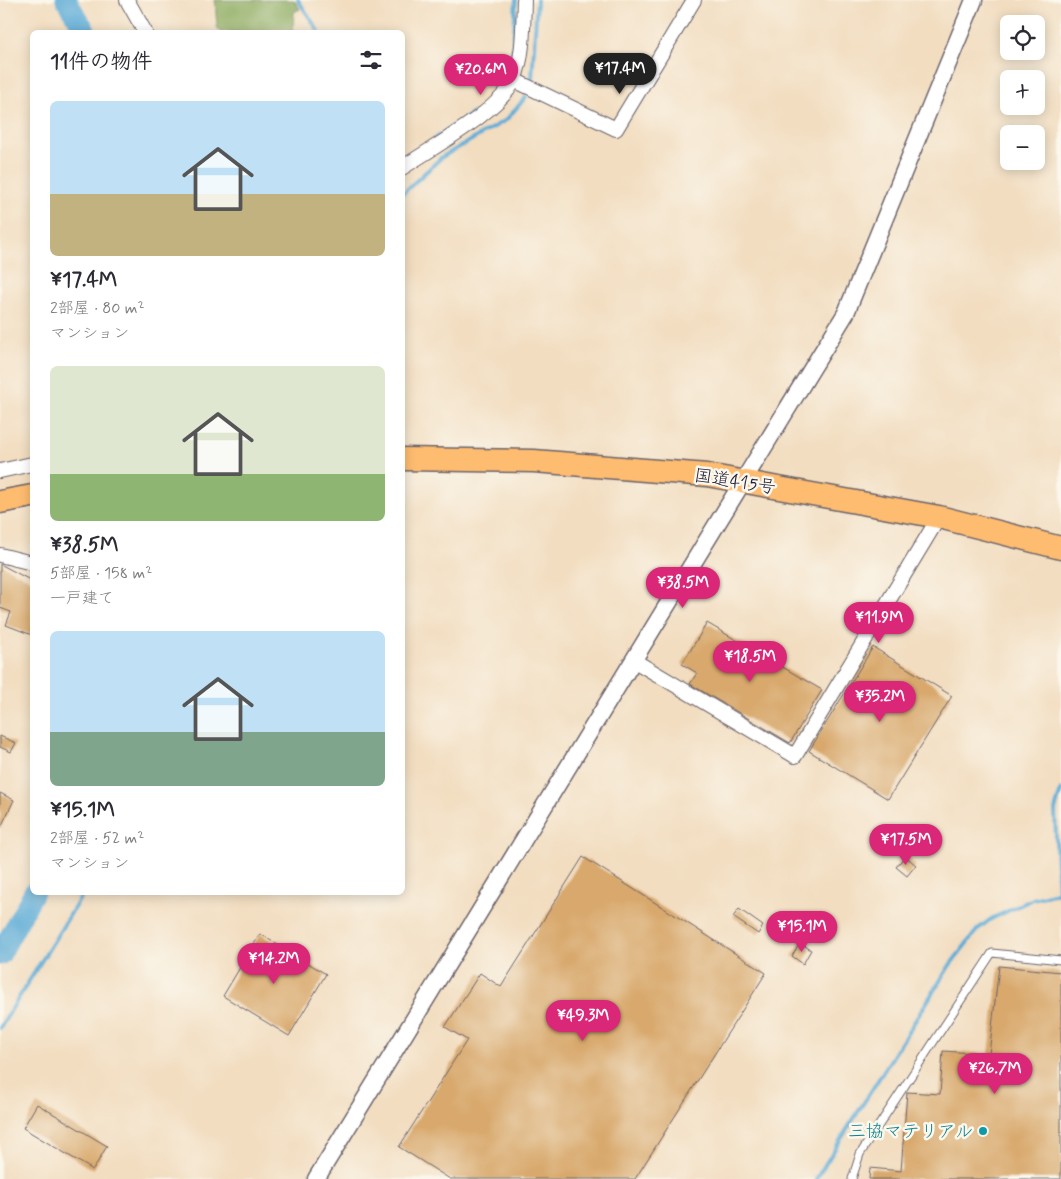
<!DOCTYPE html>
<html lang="ja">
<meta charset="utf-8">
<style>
:root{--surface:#fff;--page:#f2f2f3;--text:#2b2b33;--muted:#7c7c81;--accent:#db2777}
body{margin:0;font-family:Mynerve,"Klee One",sans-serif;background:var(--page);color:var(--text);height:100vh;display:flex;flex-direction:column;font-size:19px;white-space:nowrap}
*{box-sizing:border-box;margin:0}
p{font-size:16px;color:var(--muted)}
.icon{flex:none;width:28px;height:28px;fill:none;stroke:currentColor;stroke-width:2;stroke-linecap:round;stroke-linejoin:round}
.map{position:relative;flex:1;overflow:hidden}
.drawer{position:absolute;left:30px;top:30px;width:375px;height:865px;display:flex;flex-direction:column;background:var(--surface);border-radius:8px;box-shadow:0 2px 12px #0003}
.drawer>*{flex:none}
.controls{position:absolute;left:1000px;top:15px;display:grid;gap:10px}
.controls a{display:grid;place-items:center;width:45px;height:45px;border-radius:8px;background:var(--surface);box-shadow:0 2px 12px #0003;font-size:25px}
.price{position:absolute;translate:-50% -42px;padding:0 11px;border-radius:18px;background:var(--accent);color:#fff;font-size:16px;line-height:32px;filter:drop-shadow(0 1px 2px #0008)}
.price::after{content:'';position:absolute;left:50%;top:30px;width:15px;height:11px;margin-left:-8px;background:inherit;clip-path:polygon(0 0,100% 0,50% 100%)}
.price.current{background:#222;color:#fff}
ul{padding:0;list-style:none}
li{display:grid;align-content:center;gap:10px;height:265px;padding:0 20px}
li span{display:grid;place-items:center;height:155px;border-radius:8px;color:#555}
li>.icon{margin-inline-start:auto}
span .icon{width:90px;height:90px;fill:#fffc;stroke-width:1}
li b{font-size:21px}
h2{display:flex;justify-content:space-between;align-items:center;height:60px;padding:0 20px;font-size:21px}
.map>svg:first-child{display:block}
.forest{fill:#8baa5e;stroke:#56664c}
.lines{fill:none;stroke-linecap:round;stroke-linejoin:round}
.stream{stroke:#5dacd7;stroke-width:4}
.river{stroke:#5dacd7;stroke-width:21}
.building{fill:#d8a86c}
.service-casing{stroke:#6b636a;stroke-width:9}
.minor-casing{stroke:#6b636a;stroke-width:16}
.tertiary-casing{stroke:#6b636a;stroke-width:19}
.trunk-casing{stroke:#6b636a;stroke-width:25}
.service{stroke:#fff;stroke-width:7}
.minor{stroke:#fff;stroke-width:14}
.tertiary{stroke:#fff;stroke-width:16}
.trunk{stroke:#febc70;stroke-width:22}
.culture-dot{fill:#0f9aa8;stroke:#fbf7ec;stroke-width:2}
.labels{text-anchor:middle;stroke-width:5;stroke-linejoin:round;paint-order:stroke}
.street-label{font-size:18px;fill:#22223b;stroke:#fbf7ec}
.culture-label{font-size:18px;fill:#0d838f;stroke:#fbf7ec;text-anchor:end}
</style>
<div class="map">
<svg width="1061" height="1179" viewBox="0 0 1061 1179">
<rect width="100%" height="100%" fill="#fbf7ec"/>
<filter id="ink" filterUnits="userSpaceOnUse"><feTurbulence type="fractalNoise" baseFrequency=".02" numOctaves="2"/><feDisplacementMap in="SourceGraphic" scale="10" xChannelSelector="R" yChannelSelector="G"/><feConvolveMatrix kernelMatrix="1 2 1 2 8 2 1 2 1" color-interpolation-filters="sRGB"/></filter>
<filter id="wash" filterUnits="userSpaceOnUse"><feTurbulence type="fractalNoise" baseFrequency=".0096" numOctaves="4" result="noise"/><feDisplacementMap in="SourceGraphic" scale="20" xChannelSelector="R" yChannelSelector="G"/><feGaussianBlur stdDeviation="1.12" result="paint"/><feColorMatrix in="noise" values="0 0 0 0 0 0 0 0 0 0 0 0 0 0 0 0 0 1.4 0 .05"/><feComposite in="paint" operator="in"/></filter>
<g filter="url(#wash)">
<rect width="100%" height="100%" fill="#f2ddc0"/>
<polygon class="forest" points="215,0 294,0 300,9 294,12 293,30 298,32 220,32 217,27"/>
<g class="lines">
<g class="stream">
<polyline points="298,0 319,32"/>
<polyline points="532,79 537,0"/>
<polyline points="500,89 512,63 516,0"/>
<polyline points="435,139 473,113"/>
<polyline points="402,194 442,157 506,120 526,97"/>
<polyline points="1058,893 1055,810 1061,790"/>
<polyline points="0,1028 84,892"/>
<polyline points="816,1179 950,965 978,929 991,919 1033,899 1061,892"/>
</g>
<g class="river">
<polyline points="66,0 86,32"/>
<polyline points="0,955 34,892"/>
</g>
</g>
<g id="blocks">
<g class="building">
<polygon points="0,564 32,581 32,635 6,625 11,612 0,608"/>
<polygon points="707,623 822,690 790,743 690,684 697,673 682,664"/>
<polygon points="873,647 952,696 888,799 809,751"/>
<polygon points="0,736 16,743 11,752 0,747"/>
<polygon points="0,793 14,800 0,829"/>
<polygon points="905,856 916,865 907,876 896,867"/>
<polygon points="583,857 766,973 635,1179 450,1179 399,1147 467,1040 445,1027 480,973 501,987"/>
<polygon points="739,909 763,926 758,934 733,917"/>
<polygon points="260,934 326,974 289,1036 223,996"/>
<polygon points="800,943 811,950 803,964 792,956"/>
<polygon points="999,966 1061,972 1061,1179 869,1179 870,1168 901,1171 907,1092 940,1094 943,1051 989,1054"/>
<polygon points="37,1104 107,1146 93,1170 23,1128"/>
</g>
</g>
</g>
<g filter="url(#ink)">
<use href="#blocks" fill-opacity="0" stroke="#6b636a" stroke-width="1"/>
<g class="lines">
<defs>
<polyline id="service" points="852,1179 860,1154 992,953 1061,960"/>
<g id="minor">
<polyline points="127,0 145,32"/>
<polyline points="514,80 616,129 694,0"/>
<path d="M402 168C431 148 500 111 514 80 524 56 523 26 524 0"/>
<polyline points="0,471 32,464"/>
<polyline points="0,555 32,563"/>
<polyline points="633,660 795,756 939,517"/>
</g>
<polyline id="tertiary" points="316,1179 846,313 974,0"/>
<g id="trunk">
<polyline points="402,459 534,461 707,475 939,517 1061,548"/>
<polyline points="0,502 32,496"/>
</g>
</defs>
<use href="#service" class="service-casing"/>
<use href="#minor" class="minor-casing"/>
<use href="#tertiary" class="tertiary-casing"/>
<use href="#trunk" class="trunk-casing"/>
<use href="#service" class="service"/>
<use href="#minor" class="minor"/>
<use href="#tertiary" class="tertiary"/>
<use href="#trunk" class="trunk"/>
</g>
</g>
<circle class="culture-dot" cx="983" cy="1131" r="5"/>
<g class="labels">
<g class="street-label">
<text transform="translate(735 481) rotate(9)" y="6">国道415号</text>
</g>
<g class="culture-label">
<text x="973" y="1137">三協マテリアル</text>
</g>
</g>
</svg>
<div class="controls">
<a><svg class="icon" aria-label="locate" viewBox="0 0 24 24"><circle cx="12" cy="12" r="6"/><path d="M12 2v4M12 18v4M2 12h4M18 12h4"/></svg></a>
<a>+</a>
<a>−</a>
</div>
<b class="price current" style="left:620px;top:95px">¥17.4M</b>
<b class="price" style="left:481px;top:96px">¥20.6M</b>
<b class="price" style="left:683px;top:609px">¥38.5M</b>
<b class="price" style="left:879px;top:644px">¥11.9M</b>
<b class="price" style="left:750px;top:683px">¥18.5M</b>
<b class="price" style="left:880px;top:723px">¥35.2M</b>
<b class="price" style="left:906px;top:866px">¥17.5M</b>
<b class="price" style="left:802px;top:953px">¥15.1M</b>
<b class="price" style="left:274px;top:985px">¥14.2M</b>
<b class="price" style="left:583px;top:1042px">¥49.3M</b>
<b class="price" style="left:995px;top:1095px">¥26.7M</b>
<section class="drawer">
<h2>11件の物件<svg class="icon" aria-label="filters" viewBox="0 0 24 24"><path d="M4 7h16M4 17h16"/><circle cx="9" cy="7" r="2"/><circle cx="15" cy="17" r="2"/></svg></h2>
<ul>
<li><span style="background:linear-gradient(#bfe0f5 60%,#c2b280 0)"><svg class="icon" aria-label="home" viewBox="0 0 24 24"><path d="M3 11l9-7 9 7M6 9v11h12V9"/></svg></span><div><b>¥17.4M</b><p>2部屋 · 80 m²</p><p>マンション</p></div></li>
<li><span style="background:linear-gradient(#dfe7d0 70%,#8fb573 0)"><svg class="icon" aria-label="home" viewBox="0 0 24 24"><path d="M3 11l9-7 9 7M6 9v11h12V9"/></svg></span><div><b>¥38.5M</b><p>5部屋 · 158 m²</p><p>一戸建て</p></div></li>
<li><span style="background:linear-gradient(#bfe0f5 65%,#7fa58c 0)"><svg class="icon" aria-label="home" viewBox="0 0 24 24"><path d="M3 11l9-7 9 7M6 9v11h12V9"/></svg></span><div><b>¥15.1M</b><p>2部屋 · 52 m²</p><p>マンション</p></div></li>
</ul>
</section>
</div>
